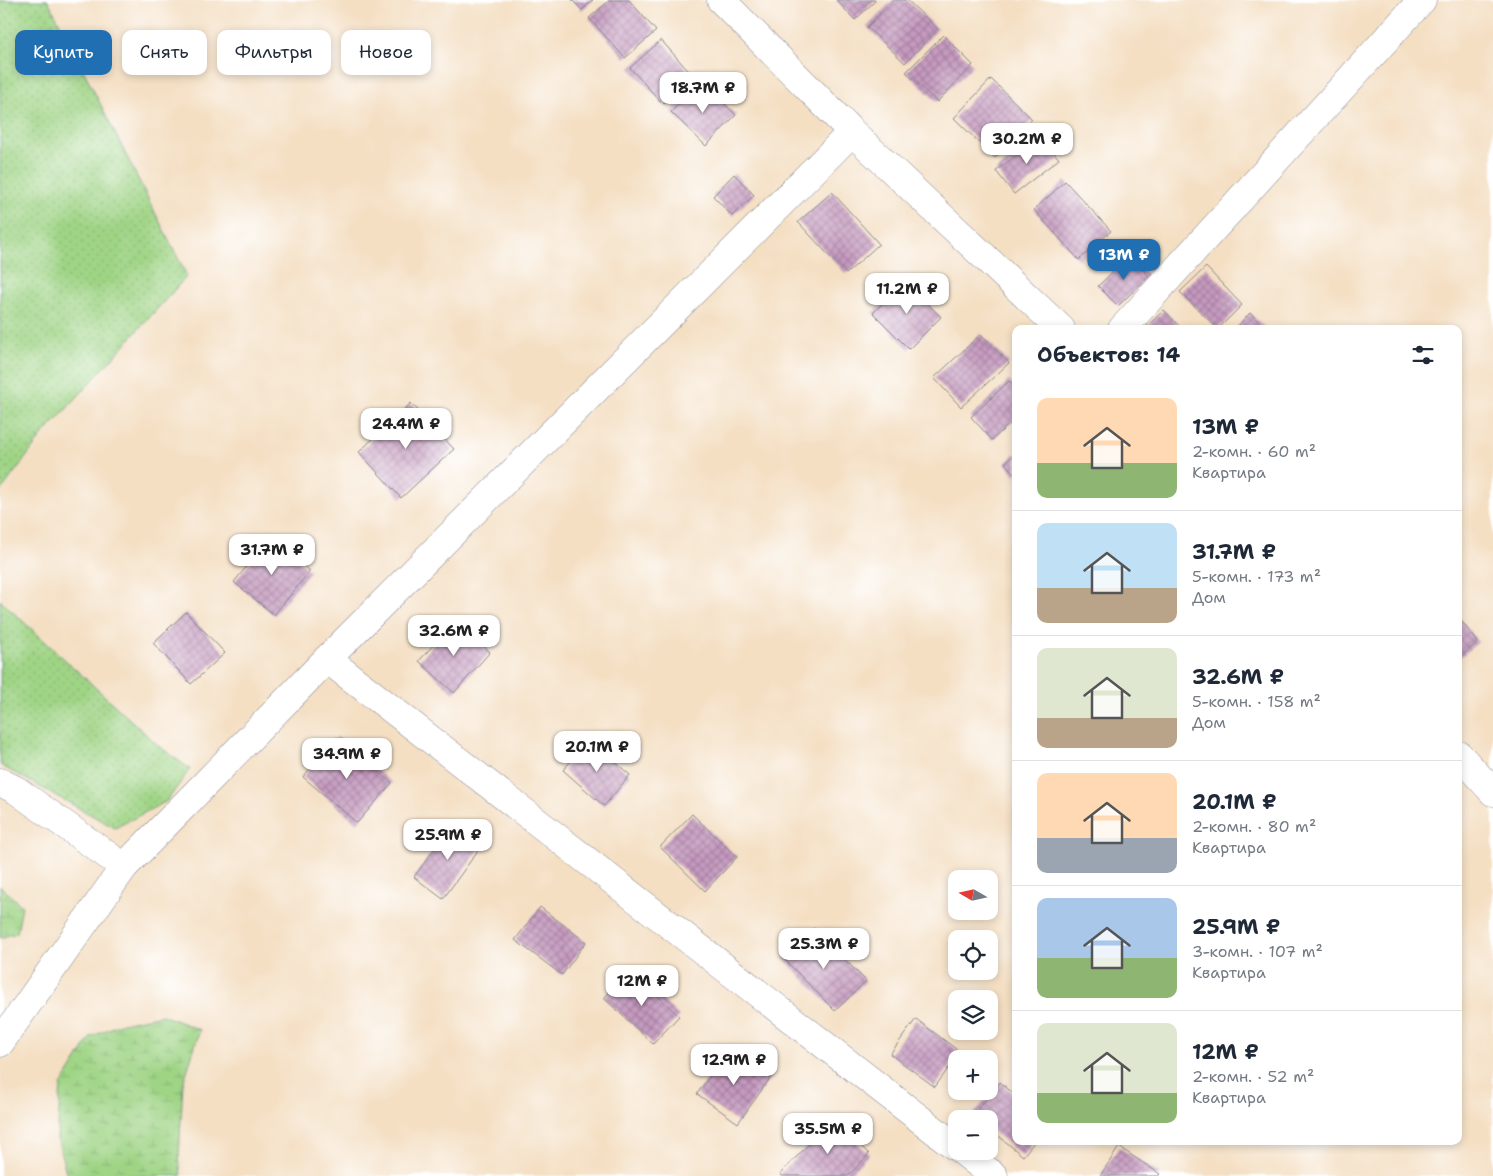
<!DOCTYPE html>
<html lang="ru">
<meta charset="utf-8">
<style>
:root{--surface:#fff;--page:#f2f2f3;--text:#1f2937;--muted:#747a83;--line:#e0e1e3;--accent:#1f6fb2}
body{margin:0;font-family:"Shantell Sans",sans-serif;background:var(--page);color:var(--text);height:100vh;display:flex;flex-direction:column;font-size:19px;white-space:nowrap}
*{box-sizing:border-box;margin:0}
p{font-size:16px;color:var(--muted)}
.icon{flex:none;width:28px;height:28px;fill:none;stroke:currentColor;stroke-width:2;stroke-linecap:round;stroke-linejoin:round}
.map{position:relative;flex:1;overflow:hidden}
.details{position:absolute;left:1012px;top:325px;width:450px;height:820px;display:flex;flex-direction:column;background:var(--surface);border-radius:10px;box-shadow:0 2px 8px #0003}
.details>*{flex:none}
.hud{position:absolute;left:15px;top:30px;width:475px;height:45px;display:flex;gap:10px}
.needle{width:32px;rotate:279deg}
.controls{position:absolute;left:948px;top:870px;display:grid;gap:10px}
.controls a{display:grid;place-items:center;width:50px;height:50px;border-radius:10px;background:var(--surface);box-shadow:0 2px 8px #0003;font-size:25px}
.price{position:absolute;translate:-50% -42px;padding:0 11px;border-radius:10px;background:#fff;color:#222;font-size:16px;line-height:32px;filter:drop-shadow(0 1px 2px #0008)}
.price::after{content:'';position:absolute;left:50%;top:30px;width:15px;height:11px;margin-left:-8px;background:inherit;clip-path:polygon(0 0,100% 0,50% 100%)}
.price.on{background:var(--accent);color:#fff}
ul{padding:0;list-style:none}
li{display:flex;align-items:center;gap:15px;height:125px;padding:0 25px}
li+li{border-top:1px solid var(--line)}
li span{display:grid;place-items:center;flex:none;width:140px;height:100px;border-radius:10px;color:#555}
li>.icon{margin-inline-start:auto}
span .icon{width:60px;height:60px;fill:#fffc;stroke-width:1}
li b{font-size:21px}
h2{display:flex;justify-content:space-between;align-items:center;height:60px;padding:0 25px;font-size:21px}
.tag{padding:0 18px;border-radius:10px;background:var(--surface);box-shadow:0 2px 8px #0003;font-size:18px;line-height:45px}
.tag.on{background:var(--accent);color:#fff}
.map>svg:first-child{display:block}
.grass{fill:url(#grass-dots);stroke:#5d8272}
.wetland{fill:url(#wetland-marsh);stroke:#5d8272}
.building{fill:url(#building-cross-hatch)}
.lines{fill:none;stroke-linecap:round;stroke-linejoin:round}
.minor-casing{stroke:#888790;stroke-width:29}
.minor{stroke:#fff;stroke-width:28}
</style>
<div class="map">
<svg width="1493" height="1176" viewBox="0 0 1493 1176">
<defs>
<pattern id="grass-dots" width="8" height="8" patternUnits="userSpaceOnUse" patternTransform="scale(1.25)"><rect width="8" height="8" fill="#9fd485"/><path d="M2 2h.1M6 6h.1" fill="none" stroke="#88b675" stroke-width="1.8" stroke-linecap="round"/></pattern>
<pattern id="wetland-marsh" width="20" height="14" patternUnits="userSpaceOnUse" patternTransform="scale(1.25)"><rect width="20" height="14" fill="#9fd485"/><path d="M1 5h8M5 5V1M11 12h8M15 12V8" fill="none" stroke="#88b675"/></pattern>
<pattern id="building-cross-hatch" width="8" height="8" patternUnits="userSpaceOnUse" patternTransform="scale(1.25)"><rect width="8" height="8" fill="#c69abf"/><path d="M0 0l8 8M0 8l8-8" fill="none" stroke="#a07e9e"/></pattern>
</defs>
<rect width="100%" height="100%" fill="#fff"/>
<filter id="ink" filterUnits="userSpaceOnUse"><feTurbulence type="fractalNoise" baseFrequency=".02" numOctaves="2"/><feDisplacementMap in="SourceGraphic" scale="10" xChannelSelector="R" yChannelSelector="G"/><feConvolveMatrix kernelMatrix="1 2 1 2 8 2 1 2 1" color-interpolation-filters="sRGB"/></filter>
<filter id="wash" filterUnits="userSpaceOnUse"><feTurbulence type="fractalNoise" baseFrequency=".0096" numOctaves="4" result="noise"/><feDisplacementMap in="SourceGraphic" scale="20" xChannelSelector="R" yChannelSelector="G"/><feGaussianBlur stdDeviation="1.12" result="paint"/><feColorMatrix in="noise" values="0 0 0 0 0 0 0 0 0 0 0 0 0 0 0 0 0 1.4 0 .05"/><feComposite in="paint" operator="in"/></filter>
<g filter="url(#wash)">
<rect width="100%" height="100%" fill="#f4dfc3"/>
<g class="grass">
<polygon points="0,0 48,0 187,276 41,437 0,492"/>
<polygon points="0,600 160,747 190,769 167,801 115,828 0,765"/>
</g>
<g class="wetland">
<polygon points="0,886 22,906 17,933 0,938"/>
<polygon points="162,1015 200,1030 183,1084 179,1157 181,1176 67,1176 57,1138 61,1085 91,1037 122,1023"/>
</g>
<g id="blocks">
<g class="building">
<polygon points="572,0 593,0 582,10"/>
<polygon points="610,0 629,0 656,31 625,58 589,18"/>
<polygon points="836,0 876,0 855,20"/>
<polygon points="893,0 907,0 938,29 905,63 867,27"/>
<polygon points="943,35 973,65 937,102 906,72"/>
<polygon points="661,40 693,76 663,104 630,68"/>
<polygon points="991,79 1032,119 995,158 954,118"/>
<polygon points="701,81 736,115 706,146 671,112"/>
<polygon points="1041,136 1059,159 1014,194 996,171"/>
<polygon points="734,174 754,195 732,216 713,196"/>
<polygon points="1065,181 1111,231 1079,260 1034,210"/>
<polygon points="832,192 879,244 846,274 798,222"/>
<polygon points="1129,256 1149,276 1118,306 1098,286"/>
<polygon points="1206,267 1242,305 1218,329 1180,292"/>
<polygon points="905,281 941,317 909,349 873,313"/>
<polygon points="1164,310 1182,329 1144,329"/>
<polygon points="1250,313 1266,329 1235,329"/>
<polygon points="981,334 1009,363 961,407 934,378"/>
<polygon points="1009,381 1016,388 1016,418 992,440 971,417"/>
<polygon points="411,403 454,449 401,498 359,452"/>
<polygon points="1016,453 1016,476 1005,463"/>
<polygon points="270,538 310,571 274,615 234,582"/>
<polygon points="186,612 225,653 191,684 153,643"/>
<polygon points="1459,618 1478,642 1459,658"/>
<polygon points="455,621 490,652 454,693 419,661"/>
<polygon points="337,737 392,783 357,823 303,777"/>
<polygon points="590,740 630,775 604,806 563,770"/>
<polygon points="692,814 737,857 705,891 660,847"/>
<polygon points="453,823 482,845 443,899 414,877"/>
<polygon points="540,907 586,942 562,975 515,940"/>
<polygon points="814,928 866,981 835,1011 783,958"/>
<polygon points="630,970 679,1016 653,1044 604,998"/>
<polygon points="916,1019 960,1052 935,1087 890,1054"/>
<polygon points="730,1048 771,1077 738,1123 697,1094"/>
<polygon points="1000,1082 1016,1096 1016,1141 1035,1141 1023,1156 989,1128 989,1119 977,1119 973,1115"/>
<polygon points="833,1119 869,1154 848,1176 782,1176 780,1174"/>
<polygon points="1119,1147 1160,1174 1158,1176 1100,1176"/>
</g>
</g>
</g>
<g filter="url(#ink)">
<use href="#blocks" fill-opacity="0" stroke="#888790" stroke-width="1"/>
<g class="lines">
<defs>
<g id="minor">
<polyline points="721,0 852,132 1061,329"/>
<polyline points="1122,329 1422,0"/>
<polyline points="327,659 956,1147"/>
<polyline points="1459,755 1493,792"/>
<polyline points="0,782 16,790 124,867"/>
<polyline points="0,1043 124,867 327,659 852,132"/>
<polyline points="962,1151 994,1176"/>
</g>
</defs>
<use href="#minor" class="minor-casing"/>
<use href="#minor" class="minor"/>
</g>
</g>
</svg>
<div class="controls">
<a><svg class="needle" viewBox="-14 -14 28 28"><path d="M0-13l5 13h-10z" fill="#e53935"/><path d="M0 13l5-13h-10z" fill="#747a83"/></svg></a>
<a><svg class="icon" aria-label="locate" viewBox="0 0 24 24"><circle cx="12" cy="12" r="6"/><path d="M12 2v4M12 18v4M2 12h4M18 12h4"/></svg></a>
<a><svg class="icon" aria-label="layers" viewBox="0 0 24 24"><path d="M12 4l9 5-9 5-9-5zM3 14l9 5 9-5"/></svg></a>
<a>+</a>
<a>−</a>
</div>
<b class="price" style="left:703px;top:114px">18.7M ₽</b>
<b class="price" style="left:1027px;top:165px">30.2M ₽</b>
<b class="price on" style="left:1124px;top:281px">13M ₽</b>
<b class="price" style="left:907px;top:315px">11.2M ₽</b>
<b class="price" style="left:406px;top:450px">24.4M ₽</b>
<b class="price" style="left:272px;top:576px">31.7M ₽</b>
<b class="price" style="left:454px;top:657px">32.6M ₽</b>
<b class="price" style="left:597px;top:773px">20.1M ₽</b>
<b class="price" style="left:347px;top:780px">34.9M ₽</b>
<b class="price" style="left:448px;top:861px">25.9M ₽</b>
<b class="price" style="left:824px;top:970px">25.3M ₽</b>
<b class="price" style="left:642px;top:1007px">12M ₽</b>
<b class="price" style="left:734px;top:1086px">12.9M ₽</b>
<b class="price" style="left:828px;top:1155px">35.5M ₽</b>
<div class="hud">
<a class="tag on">Купить</a>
<a class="tag">Снять</a>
<a class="tag">Фильтры</a>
<a class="tag">Новое</a>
</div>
<section class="details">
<h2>Объектов: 14<svg class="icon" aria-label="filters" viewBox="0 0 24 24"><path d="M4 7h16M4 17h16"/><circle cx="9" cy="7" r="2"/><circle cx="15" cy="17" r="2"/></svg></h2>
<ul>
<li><span style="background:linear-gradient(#ffd9b3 65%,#8fb573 0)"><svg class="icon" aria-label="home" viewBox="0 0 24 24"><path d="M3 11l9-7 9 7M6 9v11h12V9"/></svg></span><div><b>13M ₽</b><p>2-комн. · 60 m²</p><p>Квартира</p></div></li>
<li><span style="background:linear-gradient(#bfe0f5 65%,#b9a48a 0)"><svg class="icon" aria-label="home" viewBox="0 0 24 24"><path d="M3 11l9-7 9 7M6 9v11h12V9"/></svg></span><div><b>31.7M ₽</b><p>5-комн. · 173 m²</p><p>Дом</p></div></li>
<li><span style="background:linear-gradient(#dfe7d0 70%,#b9a48a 0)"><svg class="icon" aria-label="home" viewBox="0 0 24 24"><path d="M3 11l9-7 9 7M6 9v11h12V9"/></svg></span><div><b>32.6M ₽</b><p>5-комн. · 158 m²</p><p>Дом</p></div></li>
<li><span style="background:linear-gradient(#ffd9b3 65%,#9aa5b1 0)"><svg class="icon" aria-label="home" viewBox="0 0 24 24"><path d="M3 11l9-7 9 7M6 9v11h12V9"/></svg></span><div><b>20.1M ₽</b><p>2-комн. · 80 m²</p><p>Квартира</p></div></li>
<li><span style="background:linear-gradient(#a9c7e8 60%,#8fb573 0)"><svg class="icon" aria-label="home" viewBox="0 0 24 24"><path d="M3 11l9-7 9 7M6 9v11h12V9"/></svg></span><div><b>25.9M ₽</b><p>3-комн. · 107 m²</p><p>Квартира</p></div></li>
<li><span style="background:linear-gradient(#dfe7d0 70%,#8fb573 0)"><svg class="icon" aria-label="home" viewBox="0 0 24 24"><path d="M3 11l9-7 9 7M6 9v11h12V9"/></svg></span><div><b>12M ₽</b><p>2-комн. · 52 m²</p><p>Квартира</p></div></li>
</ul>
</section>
</div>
